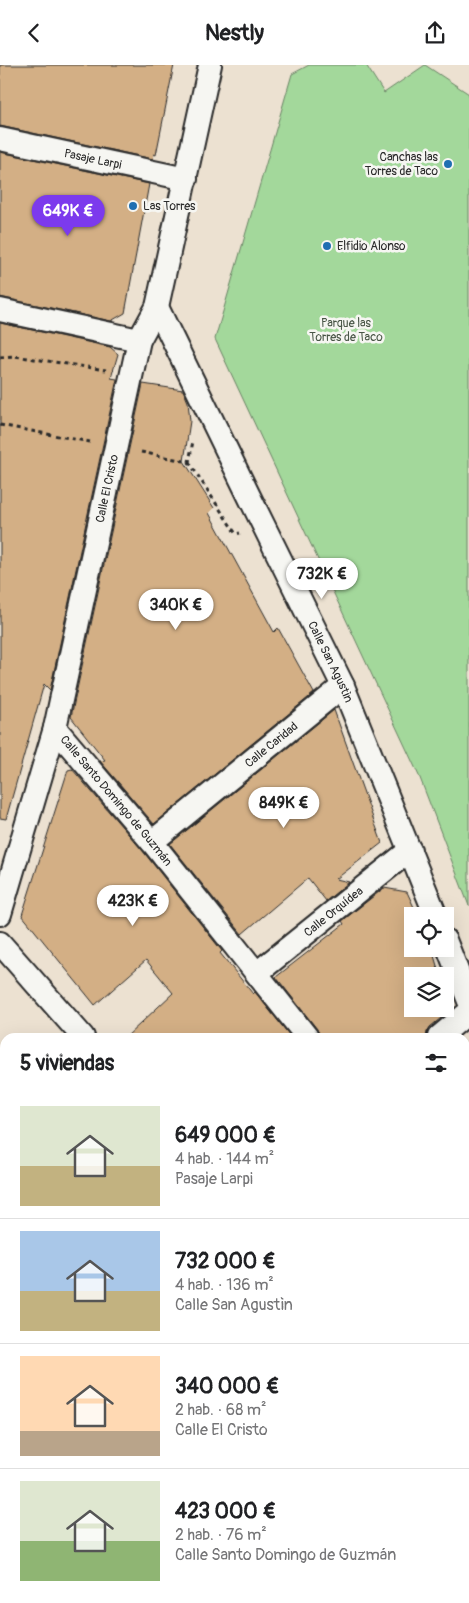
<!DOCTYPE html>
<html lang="es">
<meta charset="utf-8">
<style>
:root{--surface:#fff;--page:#f2f2f2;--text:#202124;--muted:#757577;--line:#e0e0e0;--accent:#7c3aed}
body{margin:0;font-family:Pangolin,sans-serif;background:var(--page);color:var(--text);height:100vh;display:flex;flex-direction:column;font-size:19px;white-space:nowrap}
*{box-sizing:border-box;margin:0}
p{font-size:16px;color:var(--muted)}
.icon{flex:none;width:28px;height:28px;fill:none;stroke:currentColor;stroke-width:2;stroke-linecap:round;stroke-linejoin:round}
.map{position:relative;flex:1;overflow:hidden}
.panel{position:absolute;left:0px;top:968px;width:470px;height:571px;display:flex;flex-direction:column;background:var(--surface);border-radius:15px 15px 0 0;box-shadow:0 5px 20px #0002}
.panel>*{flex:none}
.fabs{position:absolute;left:404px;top:842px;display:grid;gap:10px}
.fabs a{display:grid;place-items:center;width:50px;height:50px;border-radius:0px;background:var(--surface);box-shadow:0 5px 20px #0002;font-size:25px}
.price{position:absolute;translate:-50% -42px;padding:0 11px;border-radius:18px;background:#fff;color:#222;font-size:16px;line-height:32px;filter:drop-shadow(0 1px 2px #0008)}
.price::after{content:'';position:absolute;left:50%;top:30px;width:15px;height:11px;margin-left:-8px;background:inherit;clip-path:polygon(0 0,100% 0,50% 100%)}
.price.active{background:var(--accent);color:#fff}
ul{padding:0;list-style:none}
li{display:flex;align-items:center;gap:15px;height:125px;padding:0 20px}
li+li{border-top:1px solid var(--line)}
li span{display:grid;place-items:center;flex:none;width:140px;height:100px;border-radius:0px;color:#555}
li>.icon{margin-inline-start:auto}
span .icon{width:60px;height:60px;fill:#fffc;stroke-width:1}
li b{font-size:21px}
h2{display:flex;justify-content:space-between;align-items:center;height:60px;padding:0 20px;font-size:21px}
header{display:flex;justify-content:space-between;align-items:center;height:65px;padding:0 20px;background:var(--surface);font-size:22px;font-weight:700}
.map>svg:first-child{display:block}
.green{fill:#a3d89b;stroke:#678263}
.building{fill:#d3af85;stroke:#2b2b2b}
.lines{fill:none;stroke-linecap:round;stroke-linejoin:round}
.street-casing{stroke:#2b2b2b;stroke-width:26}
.secondary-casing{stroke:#2b2b2b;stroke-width:31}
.path{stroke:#2b2b2b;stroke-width:3;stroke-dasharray:4 4;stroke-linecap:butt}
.street{stroke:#f6f6f2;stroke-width:22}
.secondary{stroke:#f6f6f2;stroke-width:28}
.poi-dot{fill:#1f6fb2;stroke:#f6f6f2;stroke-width:2}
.labels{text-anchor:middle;stroke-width:5;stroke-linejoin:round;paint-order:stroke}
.poi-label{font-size:12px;fill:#2b2b2b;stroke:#f6f6f2;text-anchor:start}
.street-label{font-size:12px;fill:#2b2b2b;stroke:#f6f6f2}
.park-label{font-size:12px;fill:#495647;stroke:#f6f6f2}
</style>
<header><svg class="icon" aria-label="back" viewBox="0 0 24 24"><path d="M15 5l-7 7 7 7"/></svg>Nestly<svg class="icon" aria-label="share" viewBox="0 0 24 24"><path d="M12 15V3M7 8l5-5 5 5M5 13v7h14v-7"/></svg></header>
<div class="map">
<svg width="469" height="1538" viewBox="0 0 469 1538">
<rect width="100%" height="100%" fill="#ece1d1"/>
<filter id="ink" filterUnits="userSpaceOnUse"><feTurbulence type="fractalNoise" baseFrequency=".02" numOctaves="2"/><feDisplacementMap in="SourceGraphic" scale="10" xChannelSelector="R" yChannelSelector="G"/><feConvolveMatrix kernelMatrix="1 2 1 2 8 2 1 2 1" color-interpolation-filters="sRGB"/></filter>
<g filter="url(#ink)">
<g class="green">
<polygon points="309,0 366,0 384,28 425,0 469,29 469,841 420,713 215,274 292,9"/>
<polygon points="469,1428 469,1538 382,1538 383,1534 465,1534 465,1429"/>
</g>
<g class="building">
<polygon points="0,0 174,0 156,90 154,89 153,94 0,61"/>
<polygon points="0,87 149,119 125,248 111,256 0,232"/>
<polygon points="0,258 110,282 118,289 111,313 117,314 50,625 44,619 6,754 0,753"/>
<polygon points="143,319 183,325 188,337 190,356 184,396 214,443 209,448 274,567 278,563 314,628 154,759 100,696 105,695 71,652"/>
<polygon points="334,645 382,778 336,814 349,817 326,836 308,813 242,869 170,779"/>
<polygon points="72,704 142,785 222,886 220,888 253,929 255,927 291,972 126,972 173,928 146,895 95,940 22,850 68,705"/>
<polygon points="384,823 407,827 418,851 412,851 412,884 432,884 440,911 412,911 412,944 445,944 445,937 452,944 430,962 427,967 426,972 320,972 317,964 276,912 344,859 342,856"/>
</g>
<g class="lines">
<defs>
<g id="street">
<path id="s1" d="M0 74 186 114"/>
<path id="s2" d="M157 242 249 431 343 621 436 851"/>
<polyline points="0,245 139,275"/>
<path id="s3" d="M55 663 152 777 307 972"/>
<path id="s4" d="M152 777 343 621"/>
<path id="s5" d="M0 849 55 663 139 275 157 242 210 0"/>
<polyline points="445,875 469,936"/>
<polyline points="0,878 83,972"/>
<path id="s6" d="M257 908 410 785"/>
<polyline points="439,972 469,947"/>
<polyline points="0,1361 5,1359"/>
<polyline points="0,1525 5,1524"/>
</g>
<g id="secondary">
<polyline points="0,1185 5,1186"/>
<polyline points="0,1231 5,1232"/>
<polyline points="465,1393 469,1393"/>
<polyline points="336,1534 337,1538"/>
</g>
</defs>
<use href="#street" class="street-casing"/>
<use href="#secondary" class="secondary-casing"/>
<g class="path">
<polyline points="0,292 15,291 106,305"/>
<polyline points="0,360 90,377"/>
<polyline points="141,387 189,397 193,376"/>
<polyline points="189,397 236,469 240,468"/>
<polyline points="465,1467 469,1466"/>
<polyline points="465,1505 469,1509"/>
<polyline points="469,1520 466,1524 469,1532"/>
</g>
<use href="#street" class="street"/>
<use href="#secondary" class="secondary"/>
</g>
</g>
<g class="poi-dot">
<circle cx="448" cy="99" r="5"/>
<circle cx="133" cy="141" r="5"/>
<circle cx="327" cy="181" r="5"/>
</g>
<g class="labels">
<g class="poi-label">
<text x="438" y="96" text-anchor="end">Canchas las<tspan x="438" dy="14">Torres de Taco</tspan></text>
<text x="143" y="145">Las Torres</text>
<text x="337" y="185">Elfidio Alonso</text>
</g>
<g class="street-label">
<text dy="4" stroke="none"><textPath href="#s1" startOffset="95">Pasaje Larpi</textPath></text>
<text dy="4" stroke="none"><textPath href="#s5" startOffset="439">Calle El Cristo</textPath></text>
<text dy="4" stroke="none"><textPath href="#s2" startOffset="395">Calle San Agustìn</textPath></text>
<text dy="4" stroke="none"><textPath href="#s4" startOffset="154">Calle Caridad</textPath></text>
<text dy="4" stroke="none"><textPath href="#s3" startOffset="95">Calle Santo Domingo de Guzmán</textPath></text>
<text dy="4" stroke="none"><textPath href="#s6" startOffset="98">Calle Orquídea</textPath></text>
</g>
<g class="park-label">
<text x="346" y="262">Parque las<tspan x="346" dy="14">Torres de Taco</tspan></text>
</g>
</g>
</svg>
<div class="fabs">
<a><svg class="icon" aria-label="locate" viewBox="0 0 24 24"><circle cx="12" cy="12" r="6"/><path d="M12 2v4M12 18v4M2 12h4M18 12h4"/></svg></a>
<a><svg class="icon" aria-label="layers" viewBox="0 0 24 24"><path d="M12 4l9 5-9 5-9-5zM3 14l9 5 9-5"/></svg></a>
</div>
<b class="price active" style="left:68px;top:172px">649K €</b>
<b class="price" style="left:322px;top:535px">732K €</b>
<b class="price" style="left:176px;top:566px">340K €</b>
<b class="price" style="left:284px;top:764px">849K €</b>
<b class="price" style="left:133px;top:862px">423K €</b>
<section class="panel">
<h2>5 viviendas<svg class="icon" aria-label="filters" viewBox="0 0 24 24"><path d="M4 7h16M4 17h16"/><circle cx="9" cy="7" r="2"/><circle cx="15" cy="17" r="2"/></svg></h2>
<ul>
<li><span style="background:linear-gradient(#dfe7d0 60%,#c2b280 0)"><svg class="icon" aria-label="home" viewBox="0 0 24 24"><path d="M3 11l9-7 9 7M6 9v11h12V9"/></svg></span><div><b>649 000 €</b><p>4 hab. · 144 m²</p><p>Pasaje Larpi</p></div></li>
<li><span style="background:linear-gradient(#a9c7e8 60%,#c2b280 0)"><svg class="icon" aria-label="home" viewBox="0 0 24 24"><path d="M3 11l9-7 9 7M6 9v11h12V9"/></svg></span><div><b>732 000 €</b><p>4 hab. · 136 m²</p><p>Calle San Agustìn</p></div></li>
<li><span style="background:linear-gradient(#ffd9b3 75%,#b9a48a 0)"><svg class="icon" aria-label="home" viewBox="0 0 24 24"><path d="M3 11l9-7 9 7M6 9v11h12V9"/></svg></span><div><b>340 000 €</b><p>2 hab. · 68 m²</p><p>Calle El Cristo</p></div></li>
<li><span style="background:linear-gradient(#dfe7d0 60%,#8fb573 0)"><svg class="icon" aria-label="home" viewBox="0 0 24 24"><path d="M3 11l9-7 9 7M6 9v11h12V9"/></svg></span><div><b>423 000 €</b><p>2 hab. · 76 m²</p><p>Calle Santo Domingo de Guzmán</p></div></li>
</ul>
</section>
</div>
